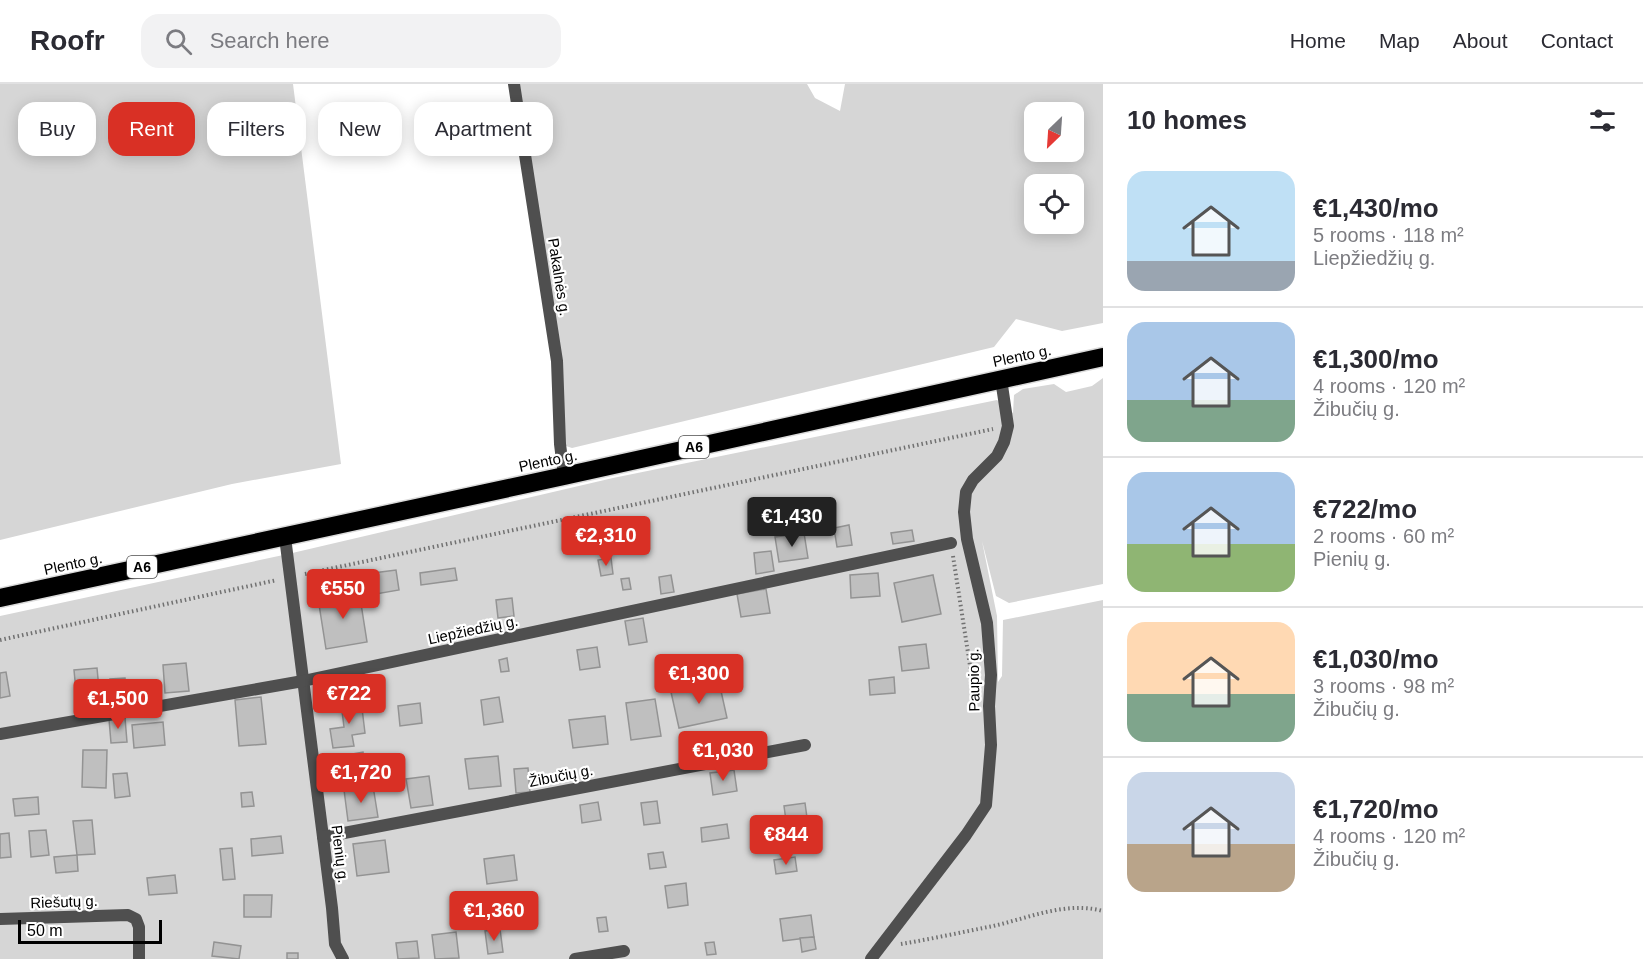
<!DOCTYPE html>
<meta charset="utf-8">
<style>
:root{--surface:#fff;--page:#f2f2f3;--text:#2b2b33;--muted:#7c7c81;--line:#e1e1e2;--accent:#d93025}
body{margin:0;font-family:Helvetica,sans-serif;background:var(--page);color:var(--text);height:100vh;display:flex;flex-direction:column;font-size:22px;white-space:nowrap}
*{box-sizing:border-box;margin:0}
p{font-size:20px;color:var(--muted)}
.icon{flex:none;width:33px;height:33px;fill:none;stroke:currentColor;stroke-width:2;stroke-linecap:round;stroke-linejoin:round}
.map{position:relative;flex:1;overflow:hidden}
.side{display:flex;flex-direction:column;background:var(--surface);width:540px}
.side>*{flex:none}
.hud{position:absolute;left:18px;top:18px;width:570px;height:54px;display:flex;gap:12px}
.needle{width:39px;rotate:205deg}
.buttons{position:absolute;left:1024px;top:18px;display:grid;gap:12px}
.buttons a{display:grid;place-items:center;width:60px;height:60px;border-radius:12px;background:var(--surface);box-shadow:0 3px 15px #0003;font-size:30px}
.scale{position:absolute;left:18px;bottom:15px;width:144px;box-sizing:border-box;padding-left:6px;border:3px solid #000;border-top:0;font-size:16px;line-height:21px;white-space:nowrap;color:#000;-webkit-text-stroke:4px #fff;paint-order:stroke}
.price{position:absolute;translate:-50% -51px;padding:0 14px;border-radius:6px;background:var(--accent);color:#fff;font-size:20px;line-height:39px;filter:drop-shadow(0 2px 3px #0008)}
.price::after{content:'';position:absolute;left:50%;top:36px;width:18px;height:14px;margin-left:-9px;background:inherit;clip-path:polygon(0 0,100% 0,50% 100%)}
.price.on{background:#222;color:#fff}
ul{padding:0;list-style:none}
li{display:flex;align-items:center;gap:18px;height:150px;padding:0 24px}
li+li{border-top:2px solid var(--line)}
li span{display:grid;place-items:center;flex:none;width:168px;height:120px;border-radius:18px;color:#555}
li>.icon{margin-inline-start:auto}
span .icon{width:72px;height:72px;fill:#fffc;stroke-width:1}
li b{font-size:26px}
h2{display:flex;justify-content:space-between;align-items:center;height:72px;padding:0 24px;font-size:26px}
.pill{padding:0 21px;border-radius:18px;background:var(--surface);box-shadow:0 3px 15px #0003;font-size:21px;line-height:54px}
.pill.on{background:var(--accent);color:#fff}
header{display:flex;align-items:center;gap:36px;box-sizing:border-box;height:84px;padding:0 30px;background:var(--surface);border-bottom:2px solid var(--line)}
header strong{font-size:28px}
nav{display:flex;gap:33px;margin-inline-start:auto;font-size:21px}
.search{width:420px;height:54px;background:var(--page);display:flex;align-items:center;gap:15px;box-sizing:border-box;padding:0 21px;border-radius:18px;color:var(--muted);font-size:22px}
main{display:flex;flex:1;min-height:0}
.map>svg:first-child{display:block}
.green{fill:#d6d6d6;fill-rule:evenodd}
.building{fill:#bfbfbf;stroke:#939393;stroke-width:1.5}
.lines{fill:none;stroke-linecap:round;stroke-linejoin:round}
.highway-casing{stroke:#dbdbdb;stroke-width:21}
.path{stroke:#717171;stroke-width:4;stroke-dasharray:1.5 3;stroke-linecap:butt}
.street{stroke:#4f4f4f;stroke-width:12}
.highway{stroke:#000;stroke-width:18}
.labels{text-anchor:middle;stroke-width:4.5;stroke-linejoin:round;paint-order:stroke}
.shield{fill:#fff;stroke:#4c4c4c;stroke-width:1.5}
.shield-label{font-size:14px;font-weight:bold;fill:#000}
.street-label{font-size:15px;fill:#000;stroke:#fff}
</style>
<header>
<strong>Roofr</strong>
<div class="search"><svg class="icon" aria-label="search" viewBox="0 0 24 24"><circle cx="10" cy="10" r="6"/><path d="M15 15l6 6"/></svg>Search here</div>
<nav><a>Home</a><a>Map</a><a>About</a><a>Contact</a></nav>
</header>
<main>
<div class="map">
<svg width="1103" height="875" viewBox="0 0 1103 875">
<rect width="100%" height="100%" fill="#fff"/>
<g class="green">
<polygon points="0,0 293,0 341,380 232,400 0,456"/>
<path d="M511 0H807L815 14 840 27 845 0H1103V239L1062 247 1016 235 994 263 572 364 560 360 557 277ZM1035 28H1074V68H1035ZM1035 100H1074V140H1035Z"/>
<polygon points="1103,294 1103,500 1009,519 996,512 982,457 997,532 998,598 1002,592 1003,536 1103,516 1103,875 0,875 0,532 288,470 613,394 997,316 1013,329 1014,311 1023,305 1054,300 1066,308 1092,302"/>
</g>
<g class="building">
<polygon points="849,441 852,461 837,463 834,444"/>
<polygon points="912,446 914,457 893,460 891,449"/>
<polygon points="804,449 808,474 779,478 775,453"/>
<polygon points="771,467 774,487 756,490 754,469"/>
<polygon points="611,474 613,490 601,492 598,476"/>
<polygon points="455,484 457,496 421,501 420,489"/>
<polygon points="396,486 399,506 376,510 373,489"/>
<polygon points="878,489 880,512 851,514 850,491"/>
<polygon points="671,491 674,508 661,510 659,493"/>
<polygon points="933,491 941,530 902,538 894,499"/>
<polygon points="629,494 631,505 623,506 621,495"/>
<polygon points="766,505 770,529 741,533 737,510"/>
<polygon points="359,507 367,558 326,565 318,514"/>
<polygon points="512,514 514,532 498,534 496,516"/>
<polygon points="643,534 647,558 629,561 625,537"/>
<polygon points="926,560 929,584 902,587 899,563"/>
<polygon points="597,563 600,583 580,586 577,566"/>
<polygon points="507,574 509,587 501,588 499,576"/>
<polygon points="186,579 189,607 165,609 163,581"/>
<polygon points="97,584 100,616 77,618 74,586"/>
<polygon points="6,588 10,612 0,614 0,589"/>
<polygon points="894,593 895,609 870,611 869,596"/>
<polygon points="125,594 126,604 111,606 110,595"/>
<polygon points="719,598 727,634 679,644 671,608"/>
<polygon points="261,613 266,660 239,662 235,616"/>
<polygon points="499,613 503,638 484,641 481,616"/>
<polygon points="655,615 661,652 631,656 626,619"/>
<polygon points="361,616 365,649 352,651 354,662 333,664 330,645 344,643 341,619"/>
<polygon points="420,619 422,639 400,642 398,622"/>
<polygon points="605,632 608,660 573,664 569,636"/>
<polygon points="125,634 127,658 111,659 109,635"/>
<polygon points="163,638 165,661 134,664 132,641"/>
<polygon points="83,666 107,666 106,704 82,703"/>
<polygon points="363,668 367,695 350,697 346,671"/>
<polygon points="498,672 501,702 469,705 465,675"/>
<polygon points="528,684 530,708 516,709 514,685"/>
<polygon points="734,686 737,707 713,711 710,689"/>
<polygon points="127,689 130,712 115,714 113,690"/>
<polygon points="429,692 433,721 411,724 406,695"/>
<polygon points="373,702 378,733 348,737 344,706"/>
<polygon points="252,708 254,722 242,723 241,709"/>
<polygon points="38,713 39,730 15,732 13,715"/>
<polygon points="657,717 660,739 644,741 641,719"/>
<polygon points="598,718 601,736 582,739 580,721"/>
<polygon points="805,719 808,741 787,744 784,722"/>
<polygon points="92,736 95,770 77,771 73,737"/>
<polygon points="727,740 729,754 702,758 701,744"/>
<polygon points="46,746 49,771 31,773 29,747"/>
<polygon points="9,749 11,773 0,774 0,750"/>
<polygon points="281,752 283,769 252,772 251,755"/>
<polygon points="385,756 389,788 357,792 353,760"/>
<polygon points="232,764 235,795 223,796 220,765"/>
<polygon points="663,768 666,783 650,785 648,770"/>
<polygon points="77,771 78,787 56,789 54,773"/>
<polygon points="514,771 517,796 487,800 484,775"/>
<polygon points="795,773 797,787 776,790 774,776"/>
<polygon points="175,791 177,809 149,811 147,794"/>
<polygon points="686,799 688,821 668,824 665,802"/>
<polygon points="244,811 272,811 271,833 244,833"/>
<polygon points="811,831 814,853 783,857 780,835"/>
<polygon points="606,833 608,847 599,848 597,834"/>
<polygon points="500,845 503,868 488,870 485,847"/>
<polygon points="456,848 459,874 435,875 432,851"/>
<polygon points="814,853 816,865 802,868 800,854"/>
<polygon points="417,857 419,874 398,875 396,859"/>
<polygon points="214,858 241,862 239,875 212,872"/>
<polygon points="714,858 716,870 707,871 705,859"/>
<rect x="287" y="869" width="11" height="6"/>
</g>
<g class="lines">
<defs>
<polyline id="highway" points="0,514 564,392 1103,273"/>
</defs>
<use href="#highway" class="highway-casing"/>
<g class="path">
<polyline points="953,472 973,601"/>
<polyline points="305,490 993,345"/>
<polyline points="0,556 277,496"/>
<path d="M901 860C931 855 963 848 993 842 1029 834 1066 817 1103 827"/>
</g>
<g class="street">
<polyline points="514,0 557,277 560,360 564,392"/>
<polyline points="285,453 332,824 335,860 343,875"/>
<polyline points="0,650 303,597 951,459"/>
<polyline points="323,753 805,661"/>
<polyline points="0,835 128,831 136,835 139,843 139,875"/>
<polyline points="575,875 624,867"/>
<polyline points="871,875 966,751 986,721 991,661 989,622 991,591 987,539 967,455 964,428 966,408 973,396 997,372 1004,358 1008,342 1001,295"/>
</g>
<use href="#highway" class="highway"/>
</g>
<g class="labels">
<g class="shield">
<rect x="679" y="352" width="30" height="22" rx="4.5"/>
<rect x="127" y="472" width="30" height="22" rx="4.5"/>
</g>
<g class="shield-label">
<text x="694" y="368">A6</text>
<text x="142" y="488">A6</text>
</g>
<g class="street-label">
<text transform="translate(559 193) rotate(81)" y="5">Pakalnės g.</text>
<text transform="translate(1022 272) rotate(-12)" y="5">Plento g.</text>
<text transform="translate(548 377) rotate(-12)" y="5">Plento g.</text>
<text transform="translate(73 480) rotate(-12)" y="5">Plento g.</text>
<text transform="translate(473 546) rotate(-12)" y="5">Liepžiedžių g.</text>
<text transform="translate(974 596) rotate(-91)" y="5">Paupio g.</text>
<text transform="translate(561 692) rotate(-11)" y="5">Žibučių g.</text>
<text transform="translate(340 770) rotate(83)" y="5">Pienių g.</text>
<text transform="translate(64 818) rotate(-2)" y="5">Riešutų g.</text>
</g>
</g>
</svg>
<div class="buttons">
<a><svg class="needle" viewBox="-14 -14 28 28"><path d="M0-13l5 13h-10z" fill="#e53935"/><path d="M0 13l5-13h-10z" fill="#7c7c81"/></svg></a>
<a><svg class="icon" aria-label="locate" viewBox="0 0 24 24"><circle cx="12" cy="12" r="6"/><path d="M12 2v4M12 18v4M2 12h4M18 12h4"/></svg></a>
</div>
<div class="scale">50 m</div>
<b class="price on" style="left:792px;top:464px">€1,430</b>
<b class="price" style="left:606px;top:483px">€2,310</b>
<b class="price" style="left:343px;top:536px">€550</b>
<b class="price" style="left:699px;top:621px">€1,300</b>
<b class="price" style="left:349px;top:641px">€722</b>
<b class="price" style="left:118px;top:646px">€1,500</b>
<b class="price" style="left:723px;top:698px">€1,030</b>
<b class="price" style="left:361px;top:720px">€1,720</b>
<b class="price" style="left:786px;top:782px">€844</b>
<b class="price" style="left:494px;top:858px">€1,360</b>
<div class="hud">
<a class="pill">Buy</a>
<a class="pill on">Rent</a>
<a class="pill">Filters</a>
<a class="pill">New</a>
<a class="pill">Apartment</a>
</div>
</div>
<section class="side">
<h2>10 homes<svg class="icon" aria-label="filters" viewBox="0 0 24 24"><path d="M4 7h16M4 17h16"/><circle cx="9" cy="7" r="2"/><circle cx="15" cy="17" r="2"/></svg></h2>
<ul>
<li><span style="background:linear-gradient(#bfe0f5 75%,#9aa5b1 0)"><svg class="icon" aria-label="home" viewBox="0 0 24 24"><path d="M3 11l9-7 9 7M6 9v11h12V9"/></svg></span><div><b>€1,430/mo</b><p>5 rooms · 118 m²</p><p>Liepžiedžių g.</p></div></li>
<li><span style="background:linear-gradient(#a9c7e8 65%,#7fa58c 0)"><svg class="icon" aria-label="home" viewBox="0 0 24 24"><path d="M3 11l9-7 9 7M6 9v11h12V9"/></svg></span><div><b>€1,300/mo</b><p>4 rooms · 120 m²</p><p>Žibučių g.</p></div></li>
<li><span style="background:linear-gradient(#a9c7e8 60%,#8fb573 0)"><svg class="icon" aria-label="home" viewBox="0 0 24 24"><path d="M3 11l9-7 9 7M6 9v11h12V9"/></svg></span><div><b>€722/mo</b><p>2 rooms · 60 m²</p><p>Pienių g.</p></div></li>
<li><span style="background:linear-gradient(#ffd9b3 60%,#7fa58c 0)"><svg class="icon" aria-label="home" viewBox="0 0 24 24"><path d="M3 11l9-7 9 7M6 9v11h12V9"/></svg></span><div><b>€1,030/mo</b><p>3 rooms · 98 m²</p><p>Žibučių g.</p></div></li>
<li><span style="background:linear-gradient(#c9d6e8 60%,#b9a48a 0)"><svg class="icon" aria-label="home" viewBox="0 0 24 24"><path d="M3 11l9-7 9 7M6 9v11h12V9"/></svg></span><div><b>€1,720/mo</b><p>4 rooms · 120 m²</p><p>Žibučių g.</p></div></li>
</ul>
</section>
</main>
